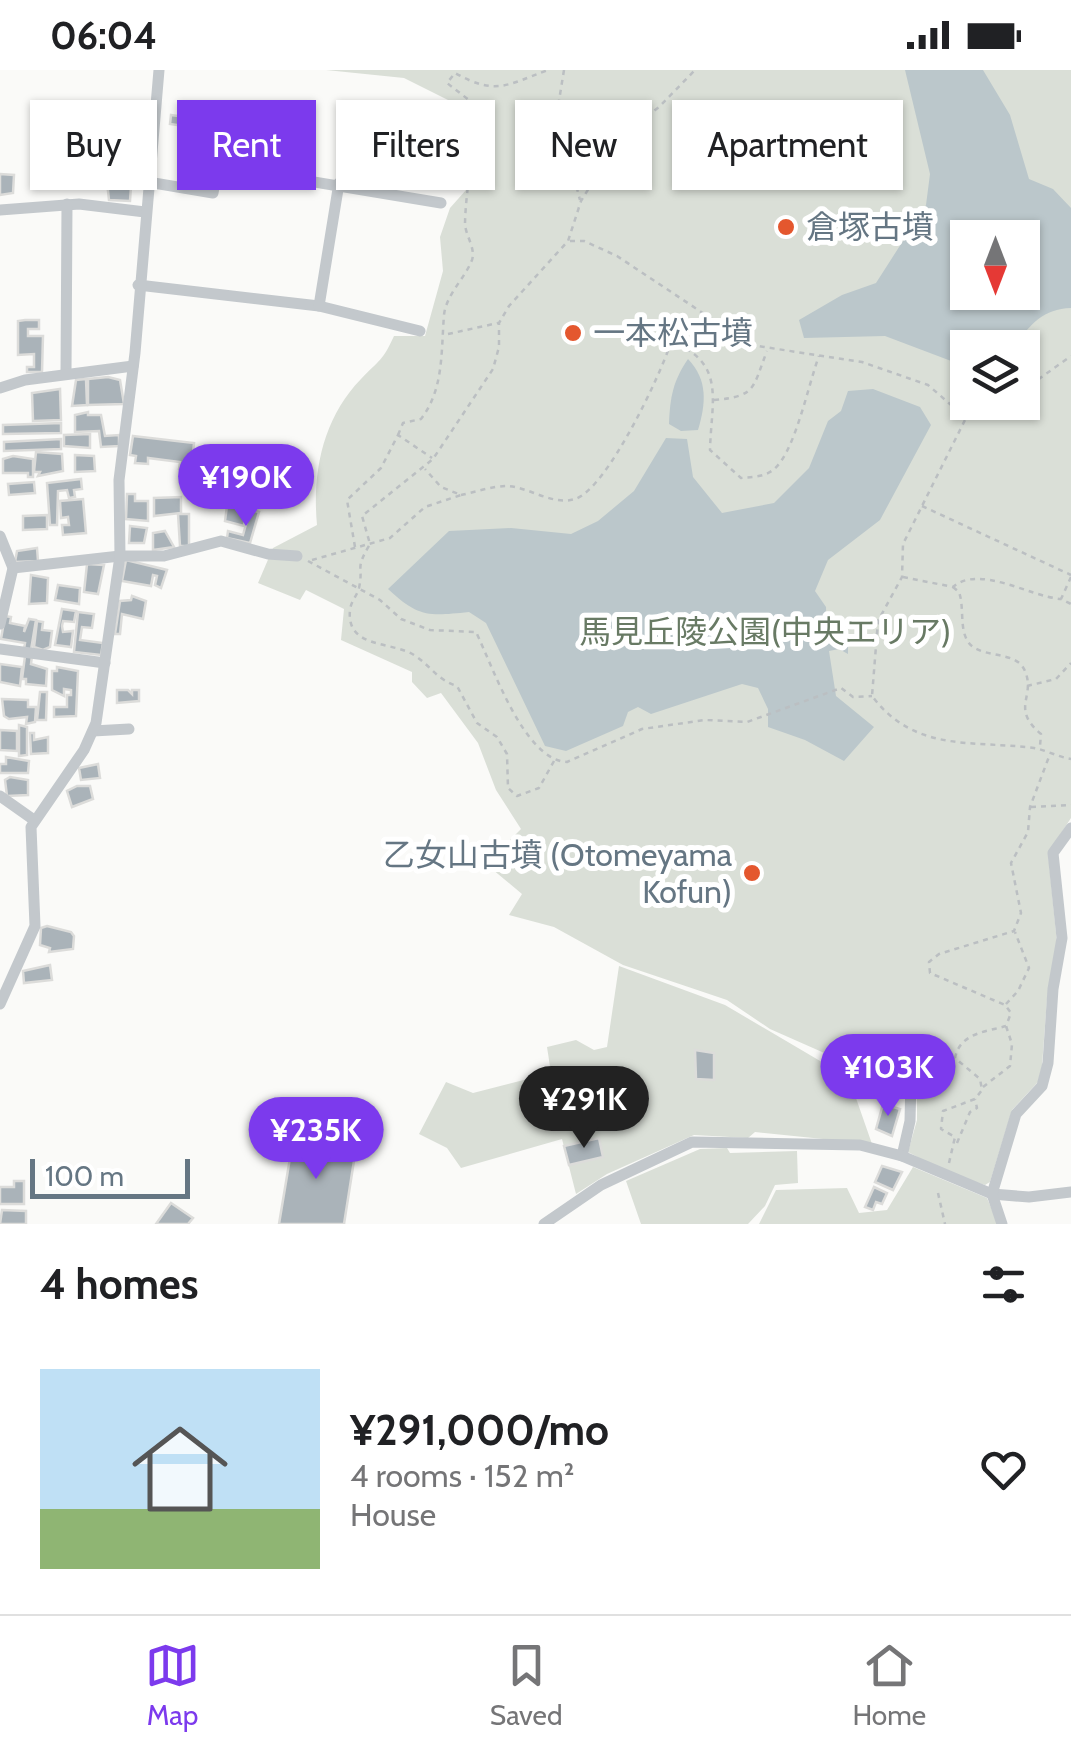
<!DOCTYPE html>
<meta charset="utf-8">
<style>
:root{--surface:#fff;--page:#f6f6f6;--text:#202124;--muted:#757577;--line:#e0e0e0;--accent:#7c3aed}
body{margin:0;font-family:Cabin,"Noto Sans JP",sans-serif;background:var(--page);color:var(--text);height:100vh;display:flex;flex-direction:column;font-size:38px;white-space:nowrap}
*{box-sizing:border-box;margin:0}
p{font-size:32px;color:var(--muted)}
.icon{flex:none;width:55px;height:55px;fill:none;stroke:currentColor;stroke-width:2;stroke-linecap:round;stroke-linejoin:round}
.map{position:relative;height:1154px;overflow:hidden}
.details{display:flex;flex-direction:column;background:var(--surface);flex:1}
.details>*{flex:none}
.hud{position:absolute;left:30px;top:30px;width:1012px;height:90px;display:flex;gap:20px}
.needle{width:65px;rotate:180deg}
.fabs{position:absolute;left:950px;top:150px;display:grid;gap:20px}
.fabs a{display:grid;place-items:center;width:90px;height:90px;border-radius:0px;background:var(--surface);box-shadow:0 2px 8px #0004;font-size:50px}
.scale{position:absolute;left:30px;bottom:25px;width:160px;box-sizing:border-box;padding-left:10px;border:5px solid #657683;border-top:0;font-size:28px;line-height:35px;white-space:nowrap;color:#657683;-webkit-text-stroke:8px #fff;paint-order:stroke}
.price{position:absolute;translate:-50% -85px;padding:0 22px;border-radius:35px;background:var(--accent);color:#fff;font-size:32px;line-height:65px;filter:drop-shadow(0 2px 5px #0008)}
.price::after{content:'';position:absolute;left:50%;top:60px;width:30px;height:22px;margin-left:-15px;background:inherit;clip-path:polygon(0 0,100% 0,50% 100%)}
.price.current{background:#222;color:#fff}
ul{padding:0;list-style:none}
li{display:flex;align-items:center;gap:30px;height:250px;padding:0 40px}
li span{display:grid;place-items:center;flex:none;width:280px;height:200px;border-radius:0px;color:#555}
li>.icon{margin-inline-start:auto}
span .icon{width:120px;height:120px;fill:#fffc;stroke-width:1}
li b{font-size:42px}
h2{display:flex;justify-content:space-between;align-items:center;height:120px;padding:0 40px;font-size:42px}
.chip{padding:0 35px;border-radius:0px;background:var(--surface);box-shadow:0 2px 8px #0004;font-size:35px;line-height:90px}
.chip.current{background:var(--accent);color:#fff}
.status{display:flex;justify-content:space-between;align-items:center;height:70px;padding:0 50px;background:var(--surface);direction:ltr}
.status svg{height:28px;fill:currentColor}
.tab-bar{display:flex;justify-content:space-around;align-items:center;height:140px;border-top:2px solid var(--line);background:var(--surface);font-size:28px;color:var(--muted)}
.tab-bar a{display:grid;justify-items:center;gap:5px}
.tab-bar .current{color:var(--accent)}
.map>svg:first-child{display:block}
.green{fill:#dadfd7;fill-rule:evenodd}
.water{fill:#bbc7cb;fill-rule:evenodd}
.building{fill:#aab3b9;stroke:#dcdcda;stroke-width:2.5}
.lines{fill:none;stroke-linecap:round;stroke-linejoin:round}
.path{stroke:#bbbfc2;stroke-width:2.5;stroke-dasharray:5 5;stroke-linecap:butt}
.minor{stroke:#c3c8cc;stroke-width:11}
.poi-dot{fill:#e4572e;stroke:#fff;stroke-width:4}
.labels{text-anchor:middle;stroke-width:10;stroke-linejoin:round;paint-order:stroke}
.poi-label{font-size:32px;fill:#657683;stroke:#fff;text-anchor:start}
.park-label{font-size:32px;fill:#687a64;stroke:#fff}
</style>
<div class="status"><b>06:04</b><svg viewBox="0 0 49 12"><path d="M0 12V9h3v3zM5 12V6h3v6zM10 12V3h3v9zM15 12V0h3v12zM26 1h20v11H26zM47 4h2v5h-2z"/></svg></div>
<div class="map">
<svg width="1071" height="1154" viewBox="0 0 1071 1154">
<rect width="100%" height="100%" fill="#fafaf8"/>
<g class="green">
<path d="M326 0H1071V748L1048 783 1057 873 1047 929 1042 996 1038 1012 1012 1040 990 1112 985 1115 950 1104 908 1082 917 1050V1010L865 1001 770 959 727 930 623 895 554 857 509 845 522 824 486 794 521 759 496 720 478 673 441 623 427 628 412 612V602L341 570 344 539 306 520 300 530 258 513 273 478 317 455C312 402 323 348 361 309 380 289 382 292 394 266H425L443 201 440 167 450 138 466 120 474 43 404 8ZM968 168H1022V222H968ZM968 278H1022V332H968Z"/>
<polygon points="619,896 725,935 849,1008 872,1074 755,1062 748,1068 694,1065 607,1104 576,1124 562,1069 461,1098 447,1078 419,1064 446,1012 473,1023 551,1003 547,977 576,970 594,980 607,977"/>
<polygon points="727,1078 730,1083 797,1081 798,1113 775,1115 765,1136 748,1154 641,1154 626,1111 700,1079"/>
<polygon points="913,1097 987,1128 998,1154 759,1154 776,1120 847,1118 859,1143 887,1140"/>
</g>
<g class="water">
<path d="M905 0H983L1010 45 1029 109 1053 119 1071 138V238C1042 239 1030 255 1014 277L968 278 967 297 885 266 804 268 799 250 842 225 876 213 926 135 930 104ZM968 168H1022V222H968Z"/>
<path d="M688 289C708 310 706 333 698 360L681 361 669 354C670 327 673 311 688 289Z"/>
<path d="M873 319 920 337 931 355 880 450 828 490 815 521 826 537 827 568 840 564 848 574V584L839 579 829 581 836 626 874 657 844 691 805 670 768 657V639L758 618 742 614 651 644 638 637 628 642 623 656 566 681 545 676 486 553 469 542C429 546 419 548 388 519L449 461 511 458 571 464 598 451 634 421 666 368 687 369 693 407 722 443 774 433 809 398 828 351 841 341 848 321Z"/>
</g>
<g class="building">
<polygon points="171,45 199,49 198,58 170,54"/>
<polygon points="187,99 212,104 209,117 185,113"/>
<polygon points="0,104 14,105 13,123 0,125"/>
<polygon points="107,112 131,116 130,131 109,130"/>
<polygon points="25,250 39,250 39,259 28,259 28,266 43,266 42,302 27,302 27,297 34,297 34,284 18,285 18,251"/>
<polygon points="108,307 120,310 124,334 88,335 88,309"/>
<polygon points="86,309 87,335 72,336 76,310"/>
<polygon points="60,319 61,350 33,351 32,323"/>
<polygon points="88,342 88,345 101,345 105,366 119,365 119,376 101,377 99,361 75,362 75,345"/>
<polygon points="61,353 61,363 3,364 3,355"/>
<polygon points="90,364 90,378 64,376 64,365"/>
<polygon points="133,366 194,373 192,393 185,392 184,400 179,399 180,392 148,388 148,394 135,393 136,386 130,385"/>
<polygon points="61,369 61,379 4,381 4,372"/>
<polygon points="36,382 62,384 63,401 38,406 40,402 34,402"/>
<polygon points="75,385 94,386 95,401 75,402"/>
<polygon points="13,386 33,389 33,407 28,407 28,403 3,403 3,389"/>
<polygon points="81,409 82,419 74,420 75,427 69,428 67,420 58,421 57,455 50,455 47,413"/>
<polygon points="34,412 35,423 9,425 8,414"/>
<polygon points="228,421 249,426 248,434 226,434"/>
<polygon points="127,424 135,424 135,431 148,431 148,451 126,449"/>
<polygon points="181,427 181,443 154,446 154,428"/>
<polygon points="83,429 86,463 63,465 62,455 69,455 68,447 61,448 60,431"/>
<polygon points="227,436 246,440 244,456 225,451"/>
<polygon points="250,440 259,442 250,473 227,468 228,461 243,465"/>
<polygon points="178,444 189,444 189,476 180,476"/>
<polygon points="47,445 47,459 23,460 23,446"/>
<polygon points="130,456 147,458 144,473 129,473"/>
<polygon points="165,461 174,477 153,480 153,463"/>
<polygon points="37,478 38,491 15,492 17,481"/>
<polygon points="126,490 167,500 161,518 155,515 157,506 153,505 151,516 122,511"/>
<polygon points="87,494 104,495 98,524 84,522"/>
<polygon points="31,505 48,508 47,533 29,534"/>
<polygon points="58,515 80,518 79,534 55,530"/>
<polygon points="132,526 146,531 143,549 122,544 120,564 115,564 120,531 131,530"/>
<polygon points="62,539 76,541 74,552 63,551 62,556 63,562 73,561 71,577 55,575"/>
<polygon points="78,542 94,544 92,558 82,557 80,570 103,573 101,585 74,582"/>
<polygon points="5,546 11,547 10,553 25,556 24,562 29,549 36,550 31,580 24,579 25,573 1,569"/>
<polygon points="37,551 43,552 42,560 52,561 50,577 43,580 34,577"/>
<polygon points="25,586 32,586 31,594 47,599 46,616 26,614 26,609 22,609"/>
<polygon points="0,594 22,597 20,616 0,612"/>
<polygon points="57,597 78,601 76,646 54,647 54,637 67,637 67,625 71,625 71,620 64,619 64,626 52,620 52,601 57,601"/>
<polygon points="117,620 128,620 132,624 132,620 139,620 139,631 117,633"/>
<polygon points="40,622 47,622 46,650 37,650"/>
<polygon points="2,629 28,630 28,637 36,637 35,652 26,654 27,647 9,649 4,646"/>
<polygon points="19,655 27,657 27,685 19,686"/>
<polygon points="0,660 17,661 17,681 0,680"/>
<polygon points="30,663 34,663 34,670 48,667 48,683 31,684"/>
<polygon points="6,687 29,691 28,703 0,703 0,694 6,694"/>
<polygon points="98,694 100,708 81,710 79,698"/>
<polygon points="10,707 28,710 28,725 7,726 5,710"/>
<polygon points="77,716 90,716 93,729 72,737 67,721"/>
<polygon points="47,856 71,862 74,866 73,879 49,882 50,878 40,875 41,858"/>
<polygon points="50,895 52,910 24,913 23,901"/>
<polygon points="695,980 714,983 714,1010 696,1009"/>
<polygon points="886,1006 909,1013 904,1022 887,1019"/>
<polygon points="883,1034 900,1039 892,1066 876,1059"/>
<polygon points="280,1067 356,1078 344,1154 279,1154 290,1088 277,1086"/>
<polygon points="599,1068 603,1087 569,1095 564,1076"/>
<polygon points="882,1096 902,1102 893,1120 875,1112"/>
<polygon points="14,1111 24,1111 24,1134 0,1134 0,1117 14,1117"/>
<polygon points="874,1117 887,1123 882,1134 876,1132 873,1140 865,1137"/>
<polygon points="171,1133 193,1148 188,1154 156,1154"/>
<polygon points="2,1140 26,1141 26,1154 0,1154"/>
</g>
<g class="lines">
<g class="path">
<polyline points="564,0 557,43 580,130"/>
<polyline points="570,171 584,171 617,186 751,275 862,292 928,315 965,347"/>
<polyline points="448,264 498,253"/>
<polyline points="1022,321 1071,286"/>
<path d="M714 330C757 326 752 319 767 281"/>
<path d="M1000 332 966 348 903 474 902 507 878 551 872 626C915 683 972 670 1034 678 1046 680 1058 687 1071 689"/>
<path d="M398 365 403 353 421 349C444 319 441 282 444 245 446 225 465 208 472 190 476 178 465 165 465 153 466 115 475 76 478 37L447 13 455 3C496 26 507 15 548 0"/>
<path d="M461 425C475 422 493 416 507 416 529 417 553 436 575 429 607 419 661 304 671 272 727 292 711 332 710 380L741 408C752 407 764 407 773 400 795 383 808 315 819 286"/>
<polyline points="922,436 1071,505"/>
<polyline points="355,477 347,430 381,398 398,365 432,388"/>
<polyline points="312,490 390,468 425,437 461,425 441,417 425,399"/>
<path d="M308 491 380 530 401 549 430 560 476 562C493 597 524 690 567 692L642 659 705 650 747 652 841 618 853 627 872 626"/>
<path d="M903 507 953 517C979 494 1031 527 1061 529"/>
<polyline points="1071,507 1061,529 1071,534"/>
<path d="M953 517 959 522C964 536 960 555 966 568 975 591 1016 578 1025 601 1036 627 1010 638 1041 664L1040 676"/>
<polyline points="1027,616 1056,609 1071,593"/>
<path d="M554 691 539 718 517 726 508 718 507 684 497 667 477 653 457 616C437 610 430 595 414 585 392 571 346 579 350 540 351 531 357 526 359 518 364 494 354 501 370 474L362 446 433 389 493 299 499 277V253L509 236 568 171 581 131 621 66 659 37 695 0"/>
<polyline points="1031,737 1071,735"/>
<polyline points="1006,934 1018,921 1029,898 1015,862"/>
<polyline points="983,1017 1010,996 1012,974 1006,956"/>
<polyline points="957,1073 970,1042 977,1038 975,1029"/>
<path d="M949 1093 955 1067 941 1059 943 1041 975 1029 982 1020 980 1009 955 988C960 963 985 962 1006 956L1011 943 1005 935 930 903 929 892 939 884 1014 861 1021 843 1011 793 1028 762 1030 737 1050 684"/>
<polyline points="938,1123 945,1154"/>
</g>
<g class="minor">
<polyline points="148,112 213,123 218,96 441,133"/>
<polyline points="0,140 79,134 145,142"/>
<polyline points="138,215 319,236 420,261"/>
<polyline points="319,236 339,113"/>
<polyline points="66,304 67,134"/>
<polyline points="0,318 25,310 133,296"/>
<polyline points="0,466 13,498 0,554"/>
<polyline points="13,498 120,486 164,486 221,471 268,484 297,486"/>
<polyline points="0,579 105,593"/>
<polyline points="93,661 129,659"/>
<polyline points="0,726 34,750"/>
<polyline points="0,934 35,856 31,757 84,680 96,653 120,486 119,410 135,283 159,0"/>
<polyline points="902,1086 910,1051 911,1008"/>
<polyline points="544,1154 601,1115 692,1072 860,1075 902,1086 992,1124 1029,1127 1071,1122"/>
<polyline points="1002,1154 992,1124 1016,1044 1042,1016 1048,993 1053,919 1062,868 1053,783 1071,758"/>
</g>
</g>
<g class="poi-dot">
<circle cx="786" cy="157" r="10"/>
<circle cx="573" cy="263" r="10"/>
<circle cx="752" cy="803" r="10"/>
</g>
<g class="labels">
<g class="poi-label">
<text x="806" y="168">倉塚古墳</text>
<text x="593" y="274">一本松古墳</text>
<text x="732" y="796" text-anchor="end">乙女山古墳 (Otomeyama<tspan x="732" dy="37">Kofun)</tspan></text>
</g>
<g class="park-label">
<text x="765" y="573">馬見丘陵公園(中央エリア)</text>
</g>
</g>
</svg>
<div class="fabs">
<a><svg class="needle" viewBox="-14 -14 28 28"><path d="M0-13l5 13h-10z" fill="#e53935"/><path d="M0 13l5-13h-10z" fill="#757577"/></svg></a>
<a><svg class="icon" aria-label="layers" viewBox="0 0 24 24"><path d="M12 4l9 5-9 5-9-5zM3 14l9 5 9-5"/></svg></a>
</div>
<div class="scale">100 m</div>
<b class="price" style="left:246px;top:459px">¥190K</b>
<b class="price" style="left:888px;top:1049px">¥103K</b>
<b class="price current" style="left:584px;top:1081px">¥291K</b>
<b class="price" style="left:316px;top:1112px">¥235K</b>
<div class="hud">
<a class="chip">Buy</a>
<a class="chip current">Rent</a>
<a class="chip">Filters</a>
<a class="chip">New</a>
<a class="chip">Apartment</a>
</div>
</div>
<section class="details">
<h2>4 homes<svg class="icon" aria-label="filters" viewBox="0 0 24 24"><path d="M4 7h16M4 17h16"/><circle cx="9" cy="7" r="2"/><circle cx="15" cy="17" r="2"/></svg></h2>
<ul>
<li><span style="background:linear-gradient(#bfe0f5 70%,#8fb573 0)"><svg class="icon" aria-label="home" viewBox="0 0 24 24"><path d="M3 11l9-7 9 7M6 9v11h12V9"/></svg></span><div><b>¥291,000/mo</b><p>4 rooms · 152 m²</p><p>House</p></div><svg class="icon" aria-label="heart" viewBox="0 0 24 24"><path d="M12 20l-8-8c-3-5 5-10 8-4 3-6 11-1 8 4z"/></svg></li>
</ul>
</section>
<nav class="tab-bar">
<a class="current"><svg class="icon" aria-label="map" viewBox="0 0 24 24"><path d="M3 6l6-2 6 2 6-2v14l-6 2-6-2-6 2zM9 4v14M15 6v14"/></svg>Map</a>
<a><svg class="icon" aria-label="saved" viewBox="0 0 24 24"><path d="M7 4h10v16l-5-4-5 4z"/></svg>Saved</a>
<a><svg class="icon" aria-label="home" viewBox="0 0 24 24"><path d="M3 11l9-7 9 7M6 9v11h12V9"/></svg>Home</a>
</nav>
